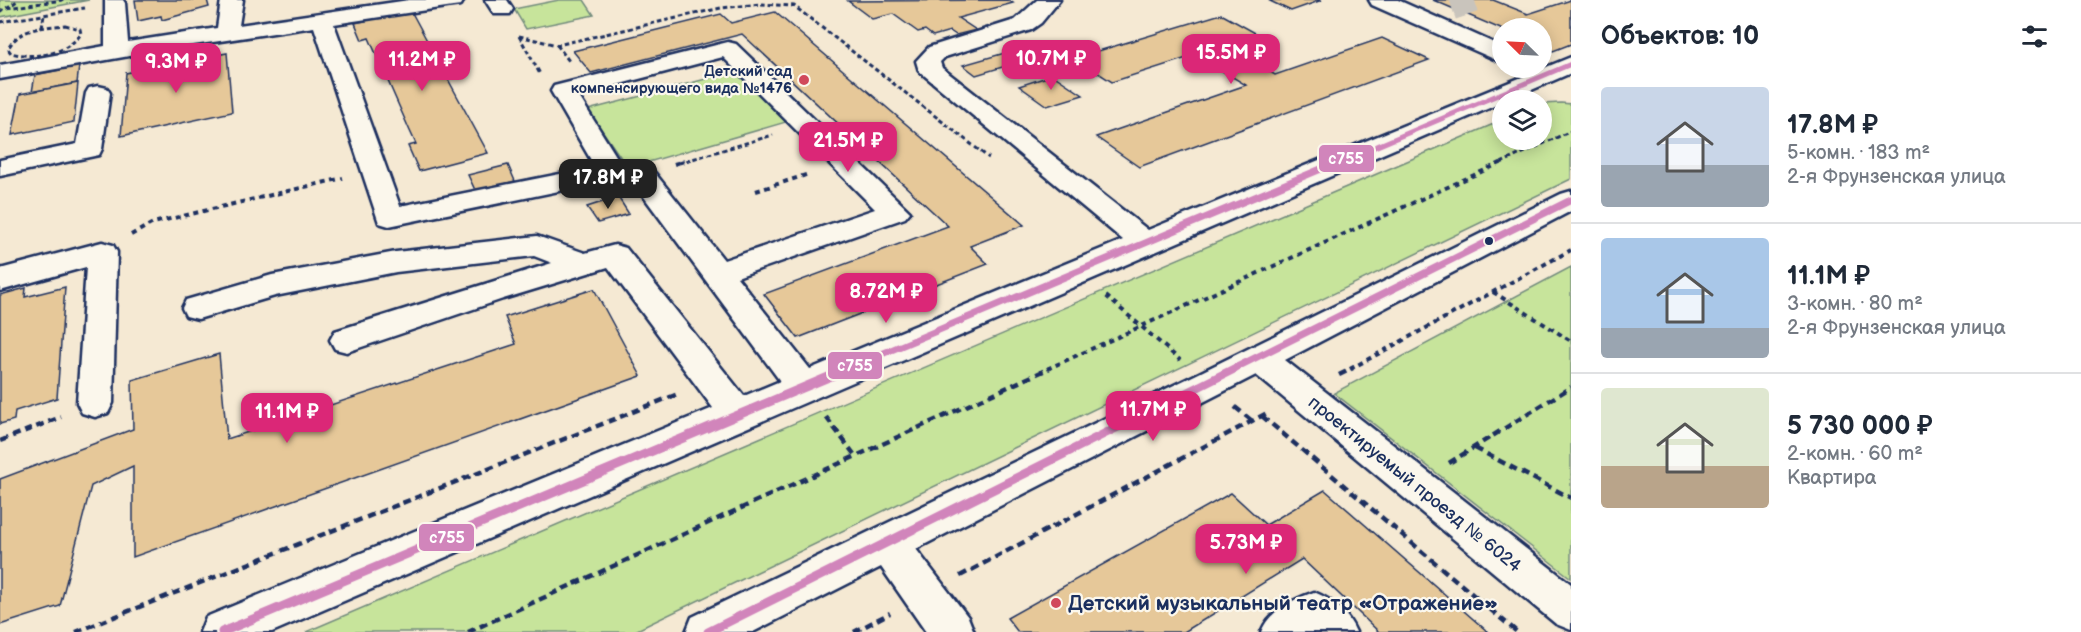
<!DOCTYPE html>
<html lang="ru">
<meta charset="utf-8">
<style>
:root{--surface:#fff;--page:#f6f6f7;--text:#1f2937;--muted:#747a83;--line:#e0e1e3;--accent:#db2777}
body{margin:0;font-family:"Balsamiq Sans",sans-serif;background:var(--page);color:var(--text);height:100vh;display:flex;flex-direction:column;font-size:22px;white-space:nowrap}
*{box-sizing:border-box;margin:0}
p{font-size:20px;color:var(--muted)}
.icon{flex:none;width:33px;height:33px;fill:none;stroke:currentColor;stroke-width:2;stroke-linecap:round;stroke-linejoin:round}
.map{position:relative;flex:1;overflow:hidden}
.side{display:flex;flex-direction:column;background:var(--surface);width:510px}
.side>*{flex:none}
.needle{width:39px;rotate:294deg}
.buttons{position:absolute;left:1492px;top:18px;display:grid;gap:12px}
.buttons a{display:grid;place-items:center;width:60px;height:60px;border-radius:50%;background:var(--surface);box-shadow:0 3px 15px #0003;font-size:30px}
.price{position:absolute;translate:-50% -51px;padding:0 14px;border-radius:12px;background:var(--accent);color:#fff;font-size:20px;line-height:39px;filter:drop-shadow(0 2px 3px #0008)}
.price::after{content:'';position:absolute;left:50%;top:36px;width:18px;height:14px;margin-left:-9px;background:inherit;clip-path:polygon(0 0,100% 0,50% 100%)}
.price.current{background:#222;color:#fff}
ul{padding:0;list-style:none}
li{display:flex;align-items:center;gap:18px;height:150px;padding:0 30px}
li+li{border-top:2px solid var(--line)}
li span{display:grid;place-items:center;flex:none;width:168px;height:120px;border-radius:6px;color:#555}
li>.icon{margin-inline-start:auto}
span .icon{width:72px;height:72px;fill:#fffc;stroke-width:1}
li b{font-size:26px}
h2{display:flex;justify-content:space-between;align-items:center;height:72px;padding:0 30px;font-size:26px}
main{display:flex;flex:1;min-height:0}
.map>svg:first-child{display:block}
.green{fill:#c7e49b;stroke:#718a7c;stroke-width:1.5}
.building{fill:#e6c899;stroke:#1b2f5e;stroke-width:1.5}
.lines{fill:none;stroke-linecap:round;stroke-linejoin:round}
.minor-tunnel{stroke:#c9c4bc;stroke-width:24;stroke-dasharray:24 12;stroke-linecap:butt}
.minor-casing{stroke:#1b2f5e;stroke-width:5}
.path-far2{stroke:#1b2f5e;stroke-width:3;stroke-dasharray:4.5 3;stroke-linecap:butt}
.path-far1{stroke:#1b2f5e;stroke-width:4;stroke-dasharray:5 4.5;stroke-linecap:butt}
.path{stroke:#1b2f5e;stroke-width:4.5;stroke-dasharray:8 5;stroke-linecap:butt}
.minor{fill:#fbf7ec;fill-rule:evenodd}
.bus-1-far2-casing{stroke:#fbf7ec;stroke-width:8}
.bus-1-far1-casing{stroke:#fbf7ec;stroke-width:11}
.bus-1-casing{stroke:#fbf7ec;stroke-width:14}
.bus-1-far2{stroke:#d185bb;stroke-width:5}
.bus-1-far1{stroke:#d185bb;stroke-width:7}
.bus-1{stroke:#d185bb;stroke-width:9}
.poi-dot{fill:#d1495b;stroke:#fbf7ec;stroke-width:2}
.bus-dot{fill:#1b2f5e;stroke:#fbf7ec;stroke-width:2}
.labels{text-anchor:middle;stroke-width:4.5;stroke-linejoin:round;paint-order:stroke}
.far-poi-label{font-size:15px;font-weight:bold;fill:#1b2f5e;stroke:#fbf7ec;text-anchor:end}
.street-label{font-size:18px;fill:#1b2f5e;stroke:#fbf7ec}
.near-poi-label{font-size:21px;font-weight:bold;fill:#1b2f5e;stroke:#fbf7ec;text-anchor:start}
.line-badge{stroke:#fbf7ec;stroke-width:2}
.badge-label{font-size:16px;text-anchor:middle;font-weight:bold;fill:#fff}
</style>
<main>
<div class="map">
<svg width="1571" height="632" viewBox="0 0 1571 632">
<rect width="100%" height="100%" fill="#f5e9d3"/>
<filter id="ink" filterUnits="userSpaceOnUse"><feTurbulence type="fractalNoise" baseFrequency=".0167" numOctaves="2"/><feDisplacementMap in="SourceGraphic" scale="12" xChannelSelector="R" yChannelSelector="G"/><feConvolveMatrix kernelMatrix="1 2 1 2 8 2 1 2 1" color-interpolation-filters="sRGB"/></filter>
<g filter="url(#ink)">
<g class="green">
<polygon points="0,0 89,0 0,17"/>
<polygon points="559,0 584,0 594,15 526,29 514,9"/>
<polygon points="736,71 786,122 628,168 588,110"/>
<polygon points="1561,103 1571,104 1571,179 633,632 306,632 1503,120 1503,140 1542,140 1542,104"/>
<polygon points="1571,267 1571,578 1334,393"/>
</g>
<g class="building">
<polygon points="135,0 207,0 209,7 162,20 161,16 138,21"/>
<polygon points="1008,0 1013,3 958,18 976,30 956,35 950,31 933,36 925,30 918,32 893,14 872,19 848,1"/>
<polygon points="1273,0 1322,0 1291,11 1270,1"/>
<polygon points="1433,0 1493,0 1528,14 1571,0 1571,44 1553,51 1542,46 1542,28 1503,30"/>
<polygon points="411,11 488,153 419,171 408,146 416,144 410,131 369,38 362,40 355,23"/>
<polygon points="775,12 1024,225 970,246 988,264 798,338 764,294 948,226 742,34 591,73 573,51 721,14 731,23"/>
<polygon points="1221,14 1259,35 1225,45 1275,75 1382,38 1429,60 1139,167 1096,137 1246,85 1196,55 1112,82 1075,58"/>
<polygon points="1015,50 1029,59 976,75 963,65"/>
<polygon points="227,53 232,112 121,136 126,73"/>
<polygon points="79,66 77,83 32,92 35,75"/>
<polygon points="1053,75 1083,95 1047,106 1019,86"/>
<polygon points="78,83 74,122 12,135 20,94"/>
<polygon points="508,165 515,181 476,192 468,175"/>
<polygon points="618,197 629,214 598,223 587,207"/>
<polygon points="65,287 57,398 15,411 14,420 0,424 0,295 26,288 25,297"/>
<polygon points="594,289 641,376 133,557 133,466 91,486 60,606 0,625 0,479 133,429 132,380 219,354 227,439 516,344 505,317"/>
<polygon points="1325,490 1488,632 1379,632 1302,559 1184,632 1018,632 1007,618 1231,493 1266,525"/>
</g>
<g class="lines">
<polyline class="minor-tunnel" points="1452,8 1476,0"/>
<defs>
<g id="minor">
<path d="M105 0H123L125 3 128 42 217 28 221 0H243L239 25 409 0H464L461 5 453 6 334 24 400 206 595 167 551 91 554 86 728 42 736 44 910 212 905 218 737 277 810 369 1123 240 919 71 916 61 929 47 1015 20 1037 0H1060L1041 23 1031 30 945 57 940 62 942 68 1148 230 1571 57V73L272 632H200L206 617 713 408 608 267 503 299 347 352 335 349 330 340 335 331 552 263 534 256 396 272 275 296 198 319 186 316 182 308 186 300 272 275 396 252 537 236 585 253 615 245 626 248 744 396 780 381 633 182 612 180 389 226 379 223 314 27 180 47 0 79V65L105 46ZM723 57 875 209 724 260 651 168 621 164 578 95Z"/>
<polygon points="485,0 507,0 513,9 510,14 494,14"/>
<polygon points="1369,0 1398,0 1503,47 1503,63 1372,5"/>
<polygon points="98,86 107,88 110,93 102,149 99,155 0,176 0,160 77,144 86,93 89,88"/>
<polygon points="1571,191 1571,211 1285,360 1571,584 1571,630 1556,624 1256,375 916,549 968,617 974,632 926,632 881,567 753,632 686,632 692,617 1195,375 1561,194"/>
<polygon points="102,242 113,245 117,252 113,403 108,413 95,417 82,413 77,403 86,267 0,291 0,269"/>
<path d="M1314 592C1334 600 1347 612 1356 632H1261C1270 610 1292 600 1314 592Z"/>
</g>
</defs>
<use href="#minor" class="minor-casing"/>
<g class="path-far2">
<polyline points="7,8 63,0"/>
<polyline points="0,12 19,0"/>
<polyline points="0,22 85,8"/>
<path d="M65 25 80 29 81 34C65 55 36 59 11 53L8 49C18 28 44 27 65 25Z"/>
<polyline points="42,28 44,15"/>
<polyline points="519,36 557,45 721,8 760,4 794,6 989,158"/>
<polyline points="519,36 540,74"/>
<polyline points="557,45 569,61"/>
<polyline points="679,163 773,135"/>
<polyline points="1501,163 1571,131"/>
</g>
<g class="path-far1">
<polyline points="674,164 684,161"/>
<polyline points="756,191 809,174"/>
<polyline points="131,235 153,223 343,178"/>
<polyline points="1493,292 1571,341"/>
<polyline points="1106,296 1180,360"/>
<polyline points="1047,369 1505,161"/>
<polyline points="1350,369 1571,250"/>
</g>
<g class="path">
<polyline points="1339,375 1353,368"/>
<polyline points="1235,407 1252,421"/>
<polyline points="1262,416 1517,632"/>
<polyline points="826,417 854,454"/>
<polyline points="0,441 61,417"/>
<polyline points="1475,448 1571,498"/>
<polyline points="1449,463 1571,387"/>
<polyline points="960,576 1269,412"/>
<polyline points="76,632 678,394"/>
<polyline points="468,632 1050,368"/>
<polyline points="854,632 890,613"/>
</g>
<use href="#minor" class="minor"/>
<defs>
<polyline id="bus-1-far2" points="1337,163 1571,64"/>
<g id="bus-1-far1">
<polyline points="846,369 1340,161"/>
<polyline points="1233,369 1571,200"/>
</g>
<g id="bus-1">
<polyline points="222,632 850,368"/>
<polyline points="708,632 1236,368"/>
</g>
</defs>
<use href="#bus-1-far2" class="bus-1-far2-casing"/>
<use href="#bus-1-far1" class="bus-1-far1-casing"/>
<use href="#bus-1" class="bus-1-casing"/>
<use href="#bus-1-far2" class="bus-1-far2"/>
<use href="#bus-1-far1" class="bus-1-far1"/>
<use href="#bus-1" class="bus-1"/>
</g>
</g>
<g class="poi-dot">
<circle cx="804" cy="80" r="6"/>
<circle cx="1056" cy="603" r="6"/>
</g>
<circle class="bus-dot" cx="1489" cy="241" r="5"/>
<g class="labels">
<g class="far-poi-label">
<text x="792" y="76">Детский сад<tspan x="792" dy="17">компенсирующего вида №1476</tspan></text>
</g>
<g class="street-label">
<text transform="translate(1415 484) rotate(39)" y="6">проектируемый проезд № 6024</text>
</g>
<g class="near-poi-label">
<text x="1068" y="610">Детский музыкальный театр «Отражение»</text>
</g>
</g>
<g class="line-badge">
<rect x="1318" y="144" width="57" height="29" rx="6" fill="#d185bb"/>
<rect x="827" y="351" width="56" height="29" rx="6" fill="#d185bb"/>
<rect x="418" y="523" width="57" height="29" rx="6" fill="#d185bb"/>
</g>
<g class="badge-label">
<text x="1346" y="164">с755</text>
<text x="855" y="371">с755</text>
<text x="447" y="543">с755</text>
</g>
</svg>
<div class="buttons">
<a><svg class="needle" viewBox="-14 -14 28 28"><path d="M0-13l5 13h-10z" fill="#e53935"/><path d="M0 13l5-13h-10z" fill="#747a83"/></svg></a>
<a><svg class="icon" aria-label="layers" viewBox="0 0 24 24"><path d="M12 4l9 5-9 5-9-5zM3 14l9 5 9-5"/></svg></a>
</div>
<b class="price" style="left:1231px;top:85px">15.5M ₽</b>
<b class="price" style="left:1051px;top:91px">10.7M ₽</b>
<b class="price" style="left:422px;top:92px">11.2M ₽</b>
<b class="price" style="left:176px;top:94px">9.3M ₽</b>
<b class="price" style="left:848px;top:173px">21.5M ₽</b>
<b class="price current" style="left:608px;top:210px">17.8M ₽</b>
<b class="price" style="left:886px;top:324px">8.72M ₽</b>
<b class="price" style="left:1153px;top:442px">11.7M ₽</b>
<b class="price" style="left:287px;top:444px">11.1M ₽</b>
<b class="price" style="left:1246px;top:575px">5.73M ₽</b>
</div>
<section class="side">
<h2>Объектов: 10<svg class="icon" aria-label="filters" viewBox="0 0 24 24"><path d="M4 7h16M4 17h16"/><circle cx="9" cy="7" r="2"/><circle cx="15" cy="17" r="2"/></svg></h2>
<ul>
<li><span style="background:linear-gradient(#c9d6e8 65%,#9aa5b1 0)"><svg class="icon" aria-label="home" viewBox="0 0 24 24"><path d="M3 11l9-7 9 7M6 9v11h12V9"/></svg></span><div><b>17.8M ₽</b><p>5-комн. · 183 m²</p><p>2-я Фрунзенская улица</p></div></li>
<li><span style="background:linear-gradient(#a9c7e8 75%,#9aa5b1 0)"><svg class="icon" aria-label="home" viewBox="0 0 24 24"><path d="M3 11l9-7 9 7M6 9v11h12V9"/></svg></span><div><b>11.1M ₽</b><p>3-комн. · 80 m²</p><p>2-я Фрунзенская улица</p></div></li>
<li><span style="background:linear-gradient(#dfe7d0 65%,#b9a48a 0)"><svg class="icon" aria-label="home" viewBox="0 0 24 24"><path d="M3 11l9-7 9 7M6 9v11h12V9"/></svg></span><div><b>5 730 000 ₽</b><p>2-комн. · 60 m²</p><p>Квартира</p></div></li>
</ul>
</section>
</main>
